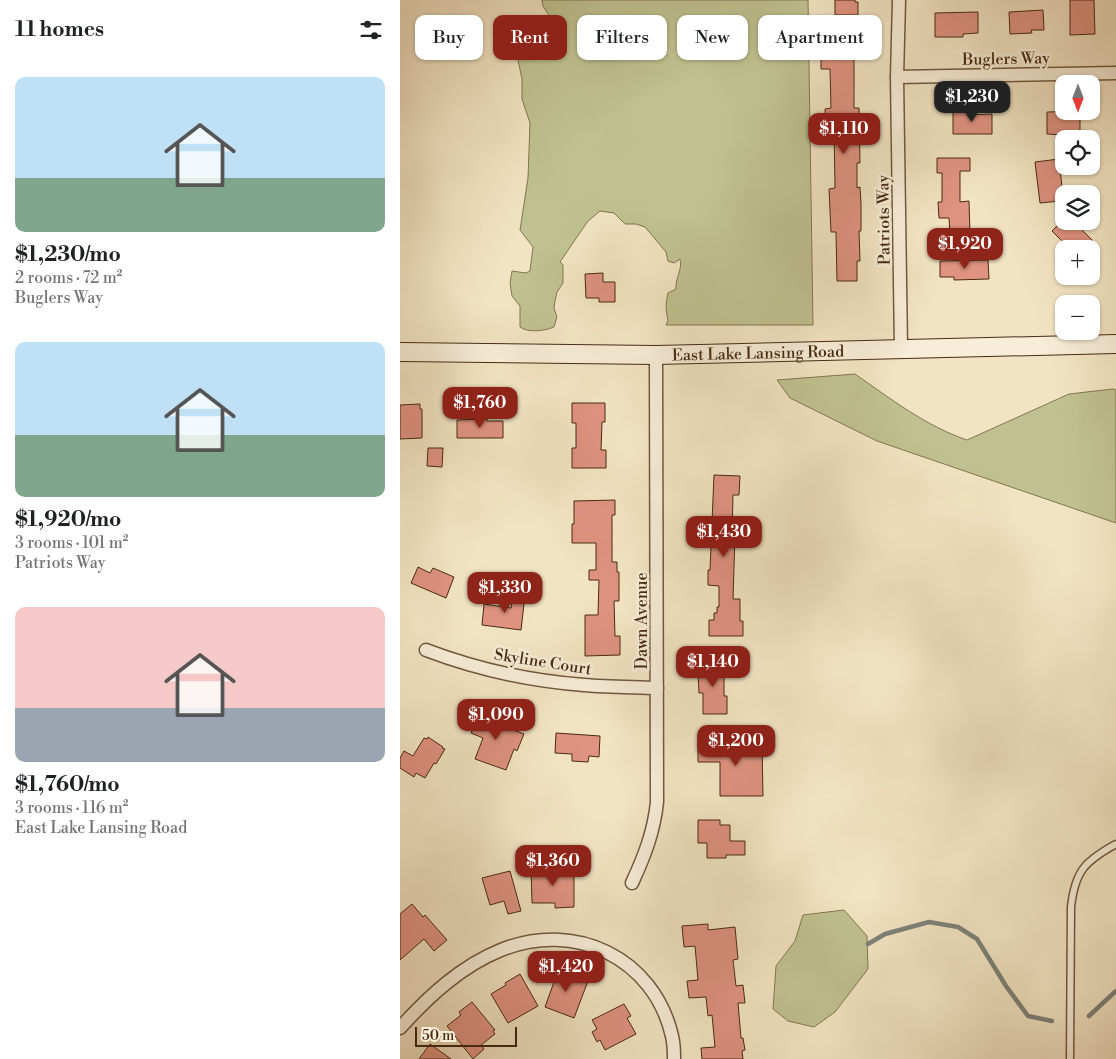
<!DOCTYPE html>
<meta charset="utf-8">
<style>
:root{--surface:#fff;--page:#f2f2f2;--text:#202124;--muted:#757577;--accent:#8f2418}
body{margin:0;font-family:"Libre Bodoni",serif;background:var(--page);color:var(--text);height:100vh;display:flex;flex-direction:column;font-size:19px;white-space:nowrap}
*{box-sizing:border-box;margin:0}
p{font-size:16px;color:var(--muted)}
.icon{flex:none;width:28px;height:28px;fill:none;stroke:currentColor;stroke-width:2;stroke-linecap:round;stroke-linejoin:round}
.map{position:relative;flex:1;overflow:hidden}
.drawer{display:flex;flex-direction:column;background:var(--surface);width:400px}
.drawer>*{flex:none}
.banner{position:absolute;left:15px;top:15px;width:475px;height:45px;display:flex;gap:10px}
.needle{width:32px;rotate:180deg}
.controls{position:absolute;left:655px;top:75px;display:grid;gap:10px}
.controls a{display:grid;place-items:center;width:45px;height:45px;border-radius:10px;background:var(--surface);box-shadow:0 1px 4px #0004;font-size:25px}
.scale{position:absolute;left:15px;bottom:12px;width:102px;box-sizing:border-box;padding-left:5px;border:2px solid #482a13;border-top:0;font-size:14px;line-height:18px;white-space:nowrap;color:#482a13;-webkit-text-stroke:4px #f7edd8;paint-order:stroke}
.price{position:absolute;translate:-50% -42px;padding:0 11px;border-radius:10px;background:var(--accent);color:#fff;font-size:16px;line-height:32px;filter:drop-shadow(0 1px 2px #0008)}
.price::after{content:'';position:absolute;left:50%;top:30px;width:15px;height:11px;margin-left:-8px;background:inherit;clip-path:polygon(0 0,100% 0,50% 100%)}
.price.selected{background:#222;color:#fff}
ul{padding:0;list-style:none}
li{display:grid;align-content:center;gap:10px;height:265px;padding:0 15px}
li span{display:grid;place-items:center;height:155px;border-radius:10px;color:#555}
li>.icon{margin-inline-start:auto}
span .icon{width:90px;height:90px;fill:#fffc;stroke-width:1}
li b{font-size:21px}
h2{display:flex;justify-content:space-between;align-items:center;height:60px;padding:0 15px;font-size:21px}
.tag{padding:0 18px;border-radius:10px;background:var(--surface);box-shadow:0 1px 4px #0004;font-size:18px;line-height:45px}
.tag.selected{background:var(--accent);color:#fff}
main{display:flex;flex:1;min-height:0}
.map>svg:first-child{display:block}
.green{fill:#bfc290;stroke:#847652}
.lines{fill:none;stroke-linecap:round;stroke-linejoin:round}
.stream{stroke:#7c8279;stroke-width:4.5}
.building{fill:#df9380;stroke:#482a13}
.lane-casing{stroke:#72583f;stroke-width:9}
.street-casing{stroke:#72583f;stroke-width:15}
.secondary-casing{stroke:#482a13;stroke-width:20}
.lane{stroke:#f7edd8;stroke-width:6}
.street{stroke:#f7edd8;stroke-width:12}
.secondary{stroke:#f7edd8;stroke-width:18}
.labels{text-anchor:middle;stroke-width:5;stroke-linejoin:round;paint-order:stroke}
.street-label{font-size:16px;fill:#482a13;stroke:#f7edd8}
</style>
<main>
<section class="drawer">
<h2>11 homes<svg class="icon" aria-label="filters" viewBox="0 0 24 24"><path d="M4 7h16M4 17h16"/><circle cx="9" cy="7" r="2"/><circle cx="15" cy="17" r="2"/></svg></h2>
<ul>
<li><span style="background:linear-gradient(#bfe0f5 65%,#7fa58c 0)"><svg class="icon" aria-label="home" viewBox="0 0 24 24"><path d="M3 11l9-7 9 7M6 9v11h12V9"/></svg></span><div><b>$1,230/mo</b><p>2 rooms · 72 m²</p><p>Buglers Way</p></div></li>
<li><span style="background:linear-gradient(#bfe0f5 60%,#7fa58c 0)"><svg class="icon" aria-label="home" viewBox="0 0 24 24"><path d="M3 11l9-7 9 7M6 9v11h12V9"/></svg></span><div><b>$1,920/mo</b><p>3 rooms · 101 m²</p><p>Patriots Way</p></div></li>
<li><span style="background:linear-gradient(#f6c9c9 65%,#9aa5b1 0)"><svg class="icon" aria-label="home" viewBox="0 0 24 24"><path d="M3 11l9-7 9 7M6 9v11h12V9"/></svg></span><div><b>$1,760/mo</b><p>3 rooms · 116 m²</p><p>East Lake Lansing Road</p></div></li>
</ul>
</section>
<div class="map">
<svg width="716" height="1059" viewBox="0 0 716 1059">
<rect width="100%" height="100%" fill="#f2e4c3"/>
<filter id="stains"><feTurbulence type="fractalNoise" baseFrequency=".004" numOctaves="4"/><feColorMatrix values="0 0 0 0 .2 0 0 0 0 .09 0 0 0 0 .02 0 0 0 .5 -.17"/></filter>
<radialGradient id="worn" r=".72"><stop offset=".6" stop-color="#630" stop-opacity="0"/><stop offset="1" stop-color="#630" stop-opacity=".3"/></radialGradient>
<g class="green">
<path d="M142 0H408L413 325H266L268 321C266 308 265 307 268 293L276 289C275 278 283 269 280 259L274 263 268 261 266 252 245 227 236 224H225L214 213 200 211 188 221 160 262 163 265V283L157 292 155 301 154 308 157 317 154 327C145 331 128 333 120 327V306L112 296 110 283 112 271 126 273 130 271 133 247 120 230 128 178 130 123 122 99V79L118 60C121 54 125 52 129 47 141 35 129 31 154 29L155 25 143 6Z"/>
<path d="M455 374C491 399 526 426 567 440L669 394 713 389 716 390V523L477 441 390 398 377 380Z"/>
<polygon points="444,910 467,936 468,969 435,1012 414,1027 388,1021 373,1009 376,966 395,941 403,915"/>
</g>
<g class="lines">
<g class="stream">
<polyline points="468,944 485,934 529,922 558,927 577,939 606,986 628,1016 652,1021"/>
<polyline points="689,1016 716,991"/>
</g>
</g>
<g class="building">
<polygon points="435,0 455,0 455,2 458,2 458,15 435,15"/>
<polygon points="670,0 694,0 695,34 670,35"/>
<polygon points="643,10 644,30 631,30 632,33 610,34 609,12"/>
<polygon points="578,12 578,33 563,34 563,37 535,37 535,13"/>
<polygon points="421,31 442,32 442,53 454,53 454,108 459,108 460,163 457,163 457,188 460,187 461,204 461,231 459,231 460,261 457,261 457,281 437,281 436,232 431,232 429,189 435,188 434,125 426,125 425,109 431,108 430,69 421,69"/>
<polygon points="568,110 568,115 592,114 592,134 553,134 553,111"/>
<polygon points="680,111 680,136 647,134 647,112"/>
<polygon points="537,158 570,158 570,171 560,171 560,202 569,201 570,234 550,235 549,218 539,218 538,202 542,202 542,173 537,173"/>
<polygon points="659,159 662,187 659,187 660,201 640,203 635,162"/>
<polygon points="662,221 673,221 695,243 689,249 670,249 652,231"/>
<polygon points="588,260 589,279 554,280 554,277 540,277 540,261"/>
<polygon points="203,273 203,282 215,282 215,302 199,302 199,298 186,298 185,274"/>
<polygon points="172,403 205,403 205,422 202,422 201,450 206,450 206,468 172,468 172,448 176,448 176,423 172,423"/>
<polygon points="20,404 20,409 22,409 22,438 0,439 0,405"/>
<polygon points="87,419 87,421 103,421 103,438 57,438 57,420"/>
<polygon points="28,448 43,448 42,467 27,466"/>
<polygon points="314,475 340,476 339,495 333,495 332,535 335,535 333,599 340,599 340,621 343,621 343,636 309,636 309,620 314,620 314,613 317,613 317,607 319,607 319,586 308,585 308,570 310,570"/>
<polygon points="215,500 215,515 212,515 212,562 217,562 217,572 219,572 219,601 214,601 215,636 220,636 220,655 185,656 185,615 198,615 199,580 189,580 189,570 196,570 196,543 172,543 172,524 174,524 174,501"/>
<polygon points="18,567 30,573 33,568 54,577 46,598 11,583"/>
<polygon points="113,593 125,595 121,630 82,625 84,604 111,608"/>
<polygon points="324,661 324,696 327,696 327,714 303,714 303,693 299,693 298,674 304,674 304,662"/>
<polygon points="80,711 97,718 95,723 124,734 117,751 114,749 106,770 75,759 83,738 71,733"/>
<polygon points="156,733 200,736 199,757 189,756 188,762 172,761 172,754 155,753"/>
<polygon points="28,737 43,747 42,748 45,749 36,764 34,763 25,778 16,773 14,777 0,768 0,758 4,751 13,756 24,738 27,739"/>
<polygon points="362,743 363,796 320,796 320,762 298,762 298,744"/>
<polygon points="298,820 320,820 320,825 330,825 330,841 345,841 345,855 326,855 326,858 307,858 307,843 298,843"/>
<polygon points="131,868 174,868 174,907 155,908 155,903 132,903"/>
<polygon points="110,871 121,911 108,914 104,901 90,905 82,878"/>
<polygon points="12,904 23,917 25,915 47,940 34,951 24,939 0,960 0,914"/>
<polygon points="308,924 308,930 335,927 338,959 333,960 336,986 343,985 345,1003 338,1003 341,1038 343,1038 345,1050 342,1051 343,1059 302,1059 301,1048 315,1047 312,1015 308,1016 306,997 289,998 287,981 298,980 295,946 284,947 282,926"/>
<polygon points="159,968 188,981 174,1018 145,1007"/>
<polygon points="120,974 138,1006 108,1023 91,994 106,985 105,983"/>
<polygon points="72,1002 95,1030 93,1031 95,1034 81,1045 84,1049 73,1059 47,1026 61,1015 59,1012"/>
<polygon points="224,1004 231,1016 227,1018 236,1034 205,1050 200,1040 197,1042 192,1032 197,1029 192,1020"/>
<polygon points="30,1044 51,1059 19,1059"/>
</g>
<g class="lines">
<defs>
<path id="lane" d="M670 1059 671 907C675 871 685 861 716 844"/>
<g id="street">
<polyline points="499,0 497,77 501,349"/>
<polyline points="497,77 716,73"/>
<path d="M26 650C76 669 130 681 184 685 208 687 233 687 257 688"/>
<path d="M232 883C244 857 254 832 257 802L256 355"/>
<path d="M0 1028C28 997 61 966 101 950 175 920 254 958 272 1036 274 1044 274 1052 274 1059"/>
</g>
<g id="secondary">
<path id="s1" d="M0 352 256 355 716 344"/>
</g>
</defs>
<use href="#lane" class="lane-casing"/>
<use href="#street" class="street-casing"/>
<use href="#secondary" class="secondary-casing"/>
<use href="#lane" class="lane"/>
<use href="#street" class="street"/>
<use href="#secondary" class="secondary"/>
</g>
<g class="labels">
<g class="street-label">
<text transform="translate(606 58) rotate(-1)" y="6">Buglers Way</text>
<text transform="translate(483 220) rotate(-91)" y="6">Patriots Way</text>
<text dy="6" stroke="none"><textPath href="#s1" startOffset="358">East Lake Lansing Road</textPath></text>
<text transform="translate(241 621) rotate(-90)" y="6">Dawn Avenue</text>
<text transform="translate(143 661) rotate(9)" y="6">Skyline Court</text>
</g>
</g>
<rect width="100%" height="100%" filter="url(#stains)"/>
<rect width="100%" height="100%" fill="url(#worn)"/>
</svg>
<div class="controls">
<a><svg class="needle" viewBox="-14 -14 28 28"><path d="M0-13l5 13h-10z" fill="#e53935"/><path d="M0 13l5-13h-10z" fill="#757577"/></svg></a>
<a><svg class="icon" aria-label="locate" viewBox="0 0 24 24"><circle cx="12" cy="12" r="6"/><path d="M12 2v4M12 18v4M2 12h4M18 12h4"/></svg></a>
<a><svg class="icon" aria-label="layers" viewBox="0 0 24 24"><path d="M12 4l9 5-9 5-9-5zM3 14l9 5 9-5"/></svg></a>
<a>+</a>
<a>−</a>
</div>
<div class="scale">50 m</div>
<b class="price selected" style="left:572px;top:123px">$1,230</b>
<b class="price" style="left:444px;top:155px">$1,110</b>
<b class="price" style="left:565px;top:270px">$1,920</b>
<b class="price" style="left:80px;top:429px">$1,760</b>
<b class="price" style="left:324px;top:558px">$1,430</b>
<b class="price" style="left:105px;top:614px">$1,330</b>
<b class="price" style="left:313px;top:688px">$1,140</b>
<b class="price" style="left:96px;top:741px">$1,090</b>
<b class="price" style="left:336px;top:767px">$1,200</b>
<b class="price" style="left:153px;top:887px">$1,360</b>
<b class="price" style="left:166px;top:993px">$1,420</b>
<div class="banner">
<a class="tag">Buy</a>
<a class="tag selected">Rent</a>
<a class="tag">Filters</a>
<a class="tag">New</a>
<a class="tag">Apartment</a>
</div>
</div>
</main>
